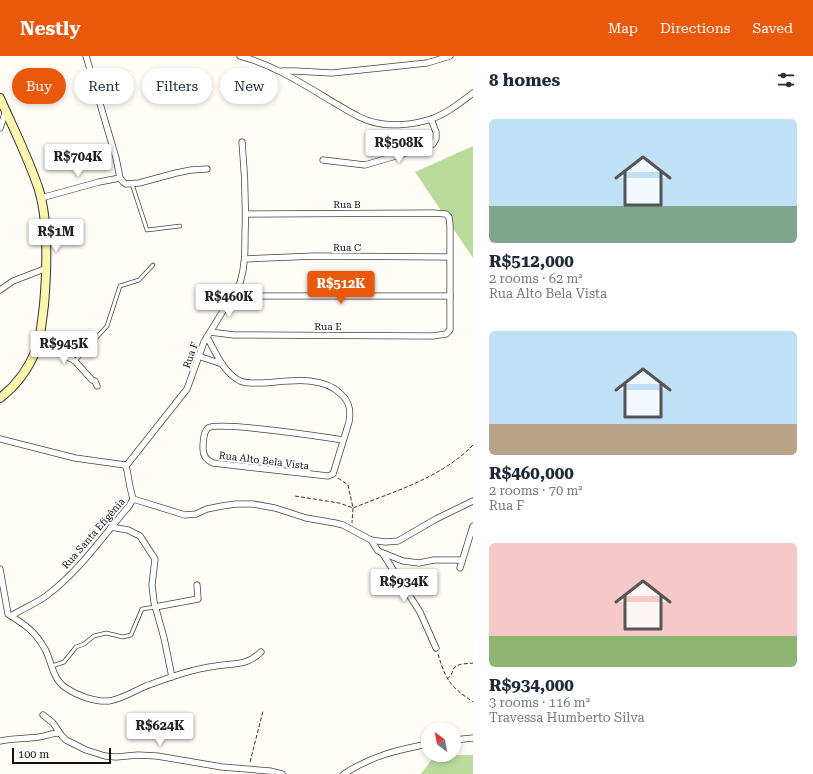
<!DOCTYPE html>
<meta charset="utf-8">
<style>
:root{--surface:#fff;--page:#f6f6f7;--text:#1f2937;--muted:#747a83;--accent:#ea580c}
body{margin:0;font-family:"Roboto Serif",serif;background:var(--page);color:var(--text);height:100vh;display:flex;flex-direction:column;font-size:15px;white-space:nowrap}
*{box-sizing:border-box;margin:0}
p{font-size:13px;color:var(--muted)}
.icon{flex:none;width:22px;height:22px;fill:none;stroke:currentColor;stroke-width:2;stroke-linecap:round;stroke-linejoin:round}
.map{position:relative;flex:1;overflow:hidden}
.side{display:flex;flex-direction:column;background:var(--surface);width:340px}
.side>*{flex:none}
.hud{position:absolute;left:12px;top:12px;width:380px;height:36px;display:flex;gap:8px}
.needle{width:26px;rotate:328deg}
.tools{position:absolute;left:421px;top:666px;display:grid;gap:8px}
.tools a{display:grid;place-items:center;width:40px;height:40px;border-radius:50%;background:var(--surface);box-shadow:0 2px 6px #0003;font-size:20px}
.scale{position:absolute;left:12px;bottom:10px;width:99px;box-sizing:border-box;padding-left:4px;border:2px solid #111;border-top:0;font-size:11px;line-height:14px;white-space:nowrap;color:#111;-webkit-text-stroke:3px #fff;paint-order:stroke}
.price{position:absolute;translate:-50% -34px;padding:0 9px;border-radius:4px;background:#fff;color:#222;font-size:13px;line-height:26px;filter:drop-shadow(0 1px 2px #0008)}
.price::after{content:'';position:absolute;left:50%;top:24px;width:12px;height:9px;margin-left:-6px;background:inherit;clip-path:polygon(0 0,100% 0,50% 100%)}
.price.current{background:var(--accent);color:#fff}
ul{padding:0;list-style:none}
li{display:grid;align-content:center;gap:8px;height:212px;padding:0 16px}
li span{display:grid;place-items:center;height:124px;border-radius:6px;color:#555}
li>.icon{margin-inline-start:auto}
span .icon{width:72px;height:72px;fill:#fffc;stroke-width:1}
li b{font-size:17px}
h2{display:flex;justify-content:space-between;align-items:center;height:48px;padding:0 16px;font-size:17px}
.tag{padding:0 14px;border-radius:18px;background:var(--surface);box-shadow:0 2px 6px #0003;font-size:14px;line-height:36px}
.tag.current{background:var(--accent);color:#fff}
header{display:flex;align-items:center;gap:24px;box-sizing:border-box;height:56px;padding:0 20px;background:var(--accent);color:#fff}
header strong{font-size:19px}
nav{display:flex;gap:22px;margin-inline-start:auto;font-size:14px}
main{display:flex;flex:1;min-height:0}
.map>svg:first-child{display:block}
.forest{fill:#b9dc9c}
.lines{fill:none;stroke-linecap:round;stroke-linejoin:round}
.service-casing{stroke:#444;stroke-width:4.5}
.minor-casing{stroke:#444;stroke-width:7}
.secondary-casing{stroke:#333;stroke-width:10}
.path{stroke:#333;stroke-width:1;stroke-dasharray:4 2;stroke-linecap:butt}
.service{stroke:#fff;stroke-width:3}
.minor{stroke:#fff;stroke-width:5.5}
.secondary{stroke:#fff6b0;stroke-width:8}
.labels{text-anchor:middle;stroke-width:4;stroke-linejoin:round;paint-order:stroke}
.street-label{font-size:10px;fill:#111;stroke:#fff}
</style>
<header>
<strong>Nestly</strong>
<nav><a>Map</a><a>Directions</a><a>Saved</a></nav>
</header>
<main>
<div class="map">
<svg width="473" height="718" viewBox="0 0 473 718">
<rect width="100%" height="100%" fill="#fffdf5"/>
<g class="forest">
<polygon points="473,90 473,202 415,116"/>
<polygon points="435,699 473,699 473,718 421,718"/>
</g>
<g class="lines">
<defs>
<g id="service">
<polyline points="132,128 147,174 180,170"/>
<polyline points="75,305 107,270 120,230 139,224 153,209"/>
<polyline points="52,610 64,606 76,591 84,588 94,580 106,577 123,581 131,579 142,553 155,551"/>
</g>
<g id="minor">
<polyline points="86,0 116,102 120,122 123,126 126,128 139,127 176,117 191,114 207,113"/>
<path d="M240 0C274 9 303 28 333 46 347 54 361 64 377 67 393 71 416 68 431 63 446 58 460 47 473 37"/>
<polyline points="282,15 295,15 332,17 427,7 450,0"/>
<polyline points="0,72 6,55"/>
<polyline points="323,104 365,109 426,91 433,88 436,83 436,76 431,63"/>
<polyline points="41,142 99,126 120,122"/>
<polyline points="245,203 315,200 449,201"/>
<polyline points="0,234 13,225 47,212"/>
<polyline points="232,240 450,240"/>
<polyline points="210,276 234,279 433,280 446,278 450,274 450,170 449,161 446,158 433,157 246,158"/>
<path d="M207 281C216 297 223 316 240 325 247 328 257 327 264 327 289 325 322 319 341 338 350 346 351 355 349 366L333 418 328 420 213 407C206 404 203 400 203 393 203 388 203 376 208 372 219 365 324 381 343 384"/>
<polyline points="38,285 75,305 92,324 95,325 97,330"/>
<polyline points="198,300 222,308"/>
<path d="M0 383 75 402 125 409 127 414 130 431 133 443 129 450C103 480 79 516 46 540 35 548 22 553 11 560"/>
<path d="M126 410 187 333 204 286 240 227C245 211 245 196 245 179 246 148 245 117 242 86"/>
<polyline points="133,443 185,459 196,458 207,453 222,450 236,448 253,448 275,452 306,462 335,467 343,469 371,484 385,486 398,485 436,463 473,445"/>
<polyline points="111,471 128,474 140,480 155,503 152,529 154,546 164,582 172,621"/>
<polyline points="371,484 378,495 403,505 419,507 434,504 462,504"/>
<polyline points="383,498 420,556 436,592"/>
<polyline points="460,512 473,470"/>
<path d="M0 513 8 558C25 569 34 574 45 593 52 606 52 623 66 632 78 640 95 646 109 645 122 643 134 635 146 630 168 622 192 613 216 610 234 607 247 610 261 596"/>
<polyline points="155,551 198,543 197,529"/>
<polyline points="43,659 53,667 62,680 66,684 86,694 105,700 116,701 138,699 157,700 222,711 270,715 282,718"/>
<polyline points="454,684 473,682"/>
<path d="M0 685C13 682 26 683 39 681 46 680 52 677 59 677"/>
<path d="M344 718C371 700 397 694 428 688"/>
</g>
<path id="secondary" d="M0 42C13 72 29 103 39 134 49 168 47 214 44 249 42 264 41 280 36 294 28 314 17 329 0 342"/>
</defs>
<use href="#service" class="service-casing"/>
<use href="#minor" class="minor-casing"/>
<use href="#secondary" class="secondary-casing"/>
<g class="path">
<polyline points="338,422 348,429 353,452 352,467"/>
<path d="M295 440 339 447 353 452C395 435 441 422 473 389"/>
<path d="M438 598C446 625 450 630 473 646"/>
<path d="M447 623C453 618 451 618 454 612 458 607 467 608 473 607"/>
<polyline points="250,706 263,655"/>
</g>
<use href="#service" class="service"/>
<use href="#minor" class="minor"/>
<use href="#secondary" class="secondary"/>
</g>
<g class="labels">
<g class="street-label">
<text x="347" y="152">Rua B</text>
<text x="347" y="195">Rua C</text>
<text x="328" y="274">Rua E</text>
<text transform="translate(190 299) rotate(-70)" y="4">Rua F</text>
<text transform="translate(264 404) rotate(7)" y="4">Rua Alto Bela Vista</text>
<text transform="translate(93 477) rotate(-49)" y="4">Rua Santa Efigênia</text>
</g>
</g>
</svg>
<div class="tools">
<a><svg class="needle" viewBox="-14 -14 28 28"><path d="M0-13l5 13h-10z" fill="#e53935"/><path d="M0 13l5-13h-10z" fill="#747a83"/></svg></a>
</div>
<div class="scale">100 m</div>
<b class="price" style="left:399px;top:108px">R$508K</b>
<b class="price" style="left:78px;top:122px">R$704K</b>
<b class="price" style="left:56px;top:197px">R$1M</b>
<b class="price current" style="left:341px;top:249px">R$512K</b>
<b class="price" style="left:229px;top:262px">R$460K</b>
<b class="price" style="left:64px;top:309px">R$945K</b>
<b class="price" style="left:404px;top:547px">R$934K</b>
<b class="price" style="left:160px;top:691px">R$624K</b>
<div class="hud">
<a class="tag current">Buy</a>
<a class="tag">Rent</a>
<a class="tag">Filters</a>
<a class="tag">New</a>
</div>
</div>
<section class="side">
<h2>8 homes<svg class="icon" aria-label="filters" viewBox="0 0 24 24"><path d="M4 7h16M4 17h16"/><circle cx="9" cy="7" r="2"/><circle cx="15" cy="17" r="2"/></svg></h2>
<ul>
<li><span style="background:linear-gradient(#bfe0f5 70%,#7fa58c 0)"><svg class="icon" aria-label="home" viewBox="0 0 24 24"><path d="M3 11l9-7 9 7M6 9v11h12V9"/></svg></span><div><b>R$512,000</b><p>2 rooms · 62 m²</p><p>Rua Alto Bela Vista</p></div></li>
<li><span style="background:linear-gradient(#bfe0f5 75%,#b9a48a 0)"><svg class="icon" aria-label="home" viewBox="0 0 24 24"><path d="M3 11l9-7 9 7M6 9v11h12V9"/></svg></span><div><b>R$460,000</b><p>2 rooms · 70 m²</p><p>Rua F</p></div></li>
<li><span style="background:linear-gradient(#f6c9c9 75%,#8fb573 0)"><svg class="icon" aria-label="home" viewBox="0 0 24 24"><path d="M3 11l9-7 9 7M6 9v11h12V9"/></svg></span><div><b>R$934,000</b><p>3 rooms · 116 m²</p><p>Travessa Humberto Silva</p></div></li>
</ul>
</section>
</main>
